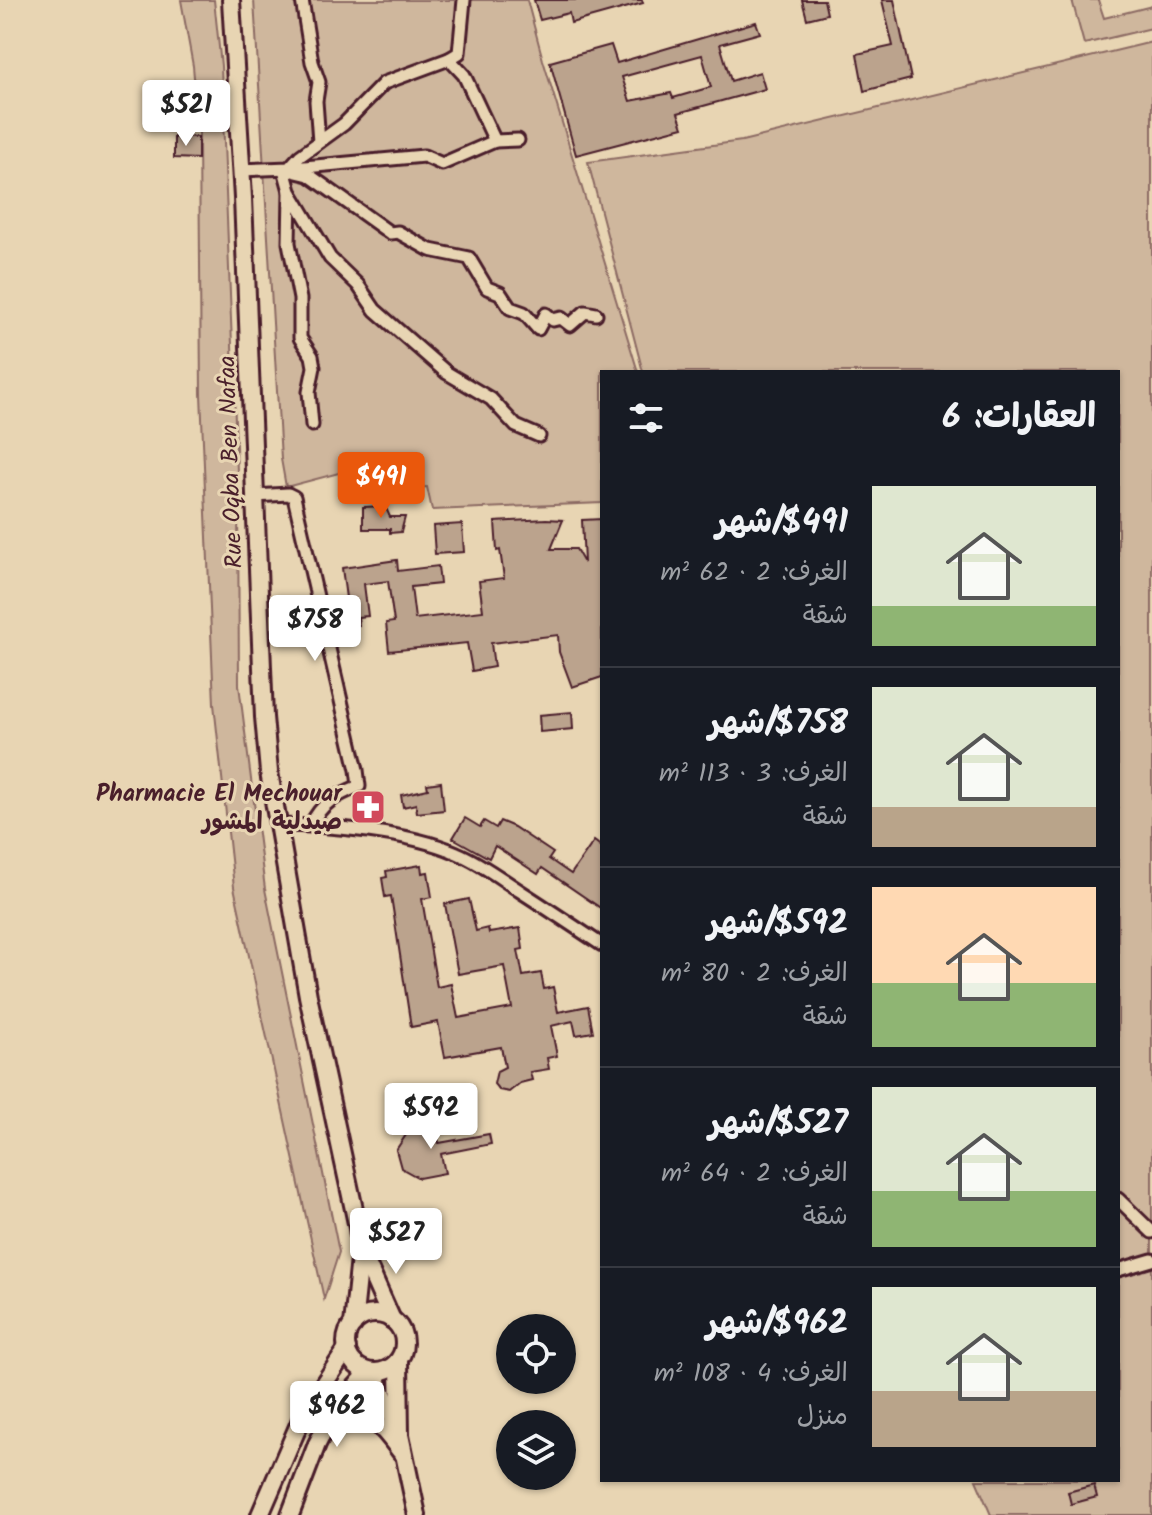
<!DOCTYPE html>
<html lang="ar">
<meta charset="utf-8">
<style>
:root{--surface:#171b24;--page:#20242c;--text:#f1f3f6;--muted:#9ea1a6;--line:#363941;--accent:#ea580c}
body{margin:0;font-family:Kalam,"Playpen Sans Arabic",sans-serif;background:var(--page);color:var(--text);direction:rtl;height:100vh;display:flex;flex-direction:column;font-size:30px;white-space:nowrap}
*{box-sizing:border-box;margin:0}
p{font-size:26px;color:var(--muted)}
.icon{flex:none;width:44px;height:44px;fill:none;stroke:currentColor;stroke-width:2;stroke-linecap:round;stroke-linejoin:round}
.map{position:relative;flex:1;overflow:hidden;direction:ltr}
.panel{position:absolute;left:600px;top:370px;width:520px;height:1112px;display:flex;flex-direction:column;background:var(--surface);border-radius:0px;box-shadow:0 2px 6px #0004;direction:rtl}
.panel>*{flex:none}
.tools{position:absolute;left:496px;top:1314px;display:grid;gap:16px}
.tools a{display:grid;place-items:center;width:80px;height:80px;border-radius:50%;background:var(--surface);box-shadow:0 2px 6px #0004;font-size:40px}
.price{position:absolute;translate:-50% -68px;padding:0 18px;border-radius:8px;background:#fff;color:#222;font-size:26px;line-height:52px;filter:drop-shadow(0 2px 4px #0008)}
.price::after{content:'';position:absolute;left:50%;top:48px;width:24px;height:18px;margin-left:-12px;background:inherit;clip-path:polygon(0 0,100% 0,50% 100%)}
.price.current{background:var(--accent);color:#fff}
ul{padding:0;list-style:none}
li{display:flex;align-items:center;gap:24px;height:200px;padding:0 24px}
li+li{border-top:2px solid var(--line)}
li span{display:grid;place-items:center;flex:none;width:224px;height:160px;border-radius:0px;color:#555}
li>.icon{margin-inline-start:auto}
span .icon{width:96px;height:96px;fill:#fffc;stroke-width:1}
li b{font-size:34px}
h2{display:flex;justify-content:space-between;align-items:center;height:96px;padding:0 24px;font-size:34px}
.map>svg:first-child{display:block}
.green{fill:#cfb79d;stroke:#8c6b64;stroke-width:2}
.building{fill:#bba38d;stroke:#4a1f2b;stroke-width:2;fill-rule:evenodd}
.lines{fill:none;stroke-linecap:round;stroke-linejoin:round}
.street-casing{stroke:#4a1f2b;stroke-width:17}
.secondary-casing{stroke:#4a1f2b;stroke-width:22}
.street{stroke:#e8d5b3;stroke-width:11}
.secondary{stroke:#e8d5b3;stroke-width:16}
.labels{text-anchor:middle;stroke-width:6;stroke-linejoin:round;paint-order:stroke}
.street-label{font-size:24px;fill:#4a1f2b;stroke:#e8d5b3}
.poi-label{font-size:24px;font-weight:bold;fill:#4a1f2b;stroke:#e8d5b3;text-anchor:end}
</style>
<div class="map">
<svg width="1152" height="1515" viewBox="0 0 1152 1515">
<rect width="100%" height="100%" fill="#e8d5b3"/>
<filter id="ink" filterUnits="userSpaceOnUse"><feTurbulence type="fractalNoise" baseFrequency=".0125" numOctaves="2"/><feDisplacementMap in="SourceGraphic" scale="16" xChannelSelector="R" yChannelSelector="G"/><feConvolveMatrix kernelMatrix="1 2 1 2 8 2 1 2 1" color-interpolation-filters="sRGB"/></filter>
<g filter="url(#ink)">
<g class="green">
<polygon points="181,0 214,0 221,66 238,497 239,685 265,889 339,1252 324,1299 234,887 214,704 201,394 199,134 193,66"/>
<polygon points="254,0 527,0 543,60 638,372 602,372 602,503 432,510 427,487 403,489 350,470 286,487 281,459"/>
<polygon points="1072,0 1098,0 1104,18 1152,6 1152,28 1084,44"/>
<polygon points="1152,42 1152,1515 991,1515 976,1480 1118,1480 1118,372 643,372 588,162 742,141"/>
</g>
<g class="building">
<polygon points="534,0 642,0 643,3 571,23 569,13 540,20"/>
<polygon points="802,0 824,0 827,14 807,19"/>
<polygon points="882,0 894,0 911,79 864,91 857,54 893,46"/>
<path d="M756 22 760 33 720 44 731 81 760 72 765 89 678 113 683 127 576 155 550 62 611 45 617 63ZM702 55 711 87 673 98 671 93 630 101 622 77Z"/>
<polygon points="174,136 198,137 198,159 174,158"/>
<polygon points="385,506 390,517 405,517 401,532 390,533 390,529 363,529 363,507"/>
<polygon points="546,519 563,520 551,549 576,549 584,563 582,520 602,519 602,677 572,687 559,652 558,635 491,643 494,667 472,671 467,643 389,651 386,623 394,622 388,581 364,584 368,616 358,617 359,625 344,626 342,603 346,598 342,568 397,560 398,571 438,566 440,584 411,587 415,619 483,611 479,581 504,578 500,550 497,551 495,522"/>
<polygon points="462,524 464,552 435,554 433,526"/>
<polygon points="572,712 573,729 540,732 539,715"/>
<polygon points="441,782 444,810 417,813 416,804 403,807 401,795 428,789 427,784"/>
<polygon points="465,818 480,827 484,821 496,828 500,821 514,827 553,853 549,859 571,874 594,841 602,847 602,909 542,868 538,874 495,846 489,858 453,838"/>
<polygon points="421,865 422,873 428,872 432,897 422,899 437,987 451,984 458,1018 512,1008 504,966 458,974 445,904 469,899 476,931 488,928 489,933 520,928 523,949 518,950 523,976 541,973 544,989 553,987 558,1012 588,1006 593,1032 576,1035 573,1021 551,1026 557,1056 547,1058 549,1069 530,1072 532,1080 520,1083 509,1092 499,1090 494,1084 497,1071 505,1067 501,1047 445,1057 438,1022 411,1027 391,896 385,897 382,878 387,877 386,871"/>
<polygon points="436,1127 439,1143 489,1134 491,1144 441,1154 445,1173 419,1178 401,1168 396,1150 408,1132"/>
<polygon points="1094,1485 1097,1497 1071,1504 1068,1492"/>
</g>
<g class="lines">
<defs>
<g id="street">
<polyline points="302,0 312,62 319,82 316,101 319,142"/>
<polyline points="449,59 464,75 495,141"/>
<polyline points="294,168 424,156 442,164 495,141 518,140"/>
<polyline points="241,170 289,168 300,156 344,124 384,83 449,59 459,53 464,0"/>
<polyline points="290,192 289,243 300,299 300,338 312,356 314,367 309,392 312,425"/>
<polyline points="539,436 516,426 491,399 447,373 375,310 358,285 330,258 290,191 284,169 309,175 390,233 398,232 430,250 469,258 487,288 500,293 510,308 524,313 538,329 546,314 553,320 561,318 570,325 585,312 596,314"/>
<path d="M255 496 288 494 294 497 357 770 359 786C337 795 321 803 311 825"/>
<path d="M276 825C328 825 410 832 457 853 479 862 500 878 520 891 548 909 575 927 602 945"/>
<polyline points="1118,1199 1152,1232"/>
<polyline points="1118,1270 1152,1260"/>
</g>
<g id="secondary">
<polyline points="231,0 243,198 264,717 269,772 308,996 358,1228 361,1248 353,1325"/>
<polyline points="361,1250 392,1320"/>
<circle cx="375" cy="1343" r="29"/>
<polyline points="399,1360 400,1435 417,1515"/>
<polyline points="374,1372 396,1426"/>
<path d="M329 1425 347 1413C375 1414 385 1431 401 1452"/>
<polyline points="260,1515 303,1415 347,1349"/>
<polyline points="290,1515 317,1444 334,1411 369,1372"/>
</g>
</defs>
<use href="#street" class="street-casing"/>
<use href="#secondary" class="secondary-casing"/>
<use href="#street" class="street"/>
<use href="#secondary" class="secondary"/>
</g>
</g>
<defs>
<symbol id="pharmacy-square" viewBox="-11 -11 22 22"><rect x="-9" y="-9" width="18" height="18" rx="4" fill="#d1495b" stroke="#e8d5b3"/><path d="M-2-6h4v4h4v4h-4v4h-4v-4h-4v-4h4Z" fill="#fff"/></symbol>
</defs>
<g fill-rule="evenodd">
<use href="#pharmacy-square" x="348" y="787" width="40" height="40"/>
</g>
<g class="labels">
<g class="street-label">
<text transform="translate(230 462) rotate(-92)" y="8">Rue Oqba Ben Nafaa</text>
</g>
<g class="poi-label">
<text x="342" y="801">Pharmacie El Mechouar<tspan x="342" dy="28">صيدلية المشور</tspan></text>
</g>
</g>
</svg>
<div class="tools">
<a><svg class="icon" aria-label="locate" viewBox="0 0 24 24"><circle cx="12" cy="12" r="6"/><path d="M12 2v4M12 18v4M2 12h4M18 12h4"/></svg></a>
<a><svg class="icon" aria-label="layers" viewBox="0 0 24 24"><path d="M12 4l9 5-9 5-9-5zM3 14l9 5 9-5"/></svg></a>
</div>
<b class="price" style="left:186px;top:148px">$521</b>
<b class="price current" style="left:381px;top:520px">$491</b>
<b class="price" style="left:315px;top:663px">$758</b>
<b class="price" style="left:431px;top:1151px">$592</b>
<b class="price" style="left:396px;top:1276px">$527</b>
<b class="price" style="left:337px;top:1449px">$962</b>
<section class="panel">
<h2>العقارات: 6<svg class="icon" aria-label="filters" viewBox="0 0 24 24"><path d="M4 7h16M4 17h16"/><circle cx="9" cy="7" r="2"/><circle cx="15" cy="17" r="2"/></svg></h2>
<ul>
<li><span style="background:linear-gradient(#dfe7d0 75%,#8fb573 0)"><svg class="icon" aria-label="home" viewBox="0 0 24 24"><path d="M3 11l9-7 9 7M6 9v11h12V9"/></svg></span><div><b>$491/شهر</b><p>الغرف: 2 · 62 m²</p><p>شقة</p></div></li>
<li><span style="background:linear-gradient(#dfe7d0 75%,#b9a48a 0)"><svg class="icon" aria-label="home" viewBox="0 0 24 24"><path d="M3 11l9-7 9 7M6 9v11h12V9"/></svg></span><div><b>$758/شهر</b><p>الغرف: 3 · 113 m²</p><p>شقة</p></div></li>
<li><span style="background:linear-gradient(#ffd9b3 60%,#8fb573 0)"><svg class="icon" aria-label="home" viewBox="0 0 24 24"><path d="M3 11l9-7 9 7M6 9v11h12V9"/></svg></span><div><b>$592/شهر</b><p>الغرف: 2 · 80 m²</p><p>شقة</p></div></li>
<li><span style="background:linear-gradient(#dfe7d0 65%,#8fb573 0)"><svg class="icon" aria-label="home" viewBox="0 0 24 24"><path d="M3 11l9-7 9 7M6 9v11h12V9"/></svg></span><div><b>$527/شهر</b><p>الغرف: 2 · 64 m²</p><p>شقة</p></div></li>
<li><span style="background:linear-gradient(#dfe7d0 65%,#b9a48a 0)"><svg class="icon" aria-label="home" viewBox="0 0 24 24"><path d="M3 11l9-7 9 7M6 9v11h12V9"/></svg></span><div><b>$962/شهر</b><p>الغرف: 4 · 108 m²</p><p>منزل</p></div></li>
</ul>
</section>
</div>
